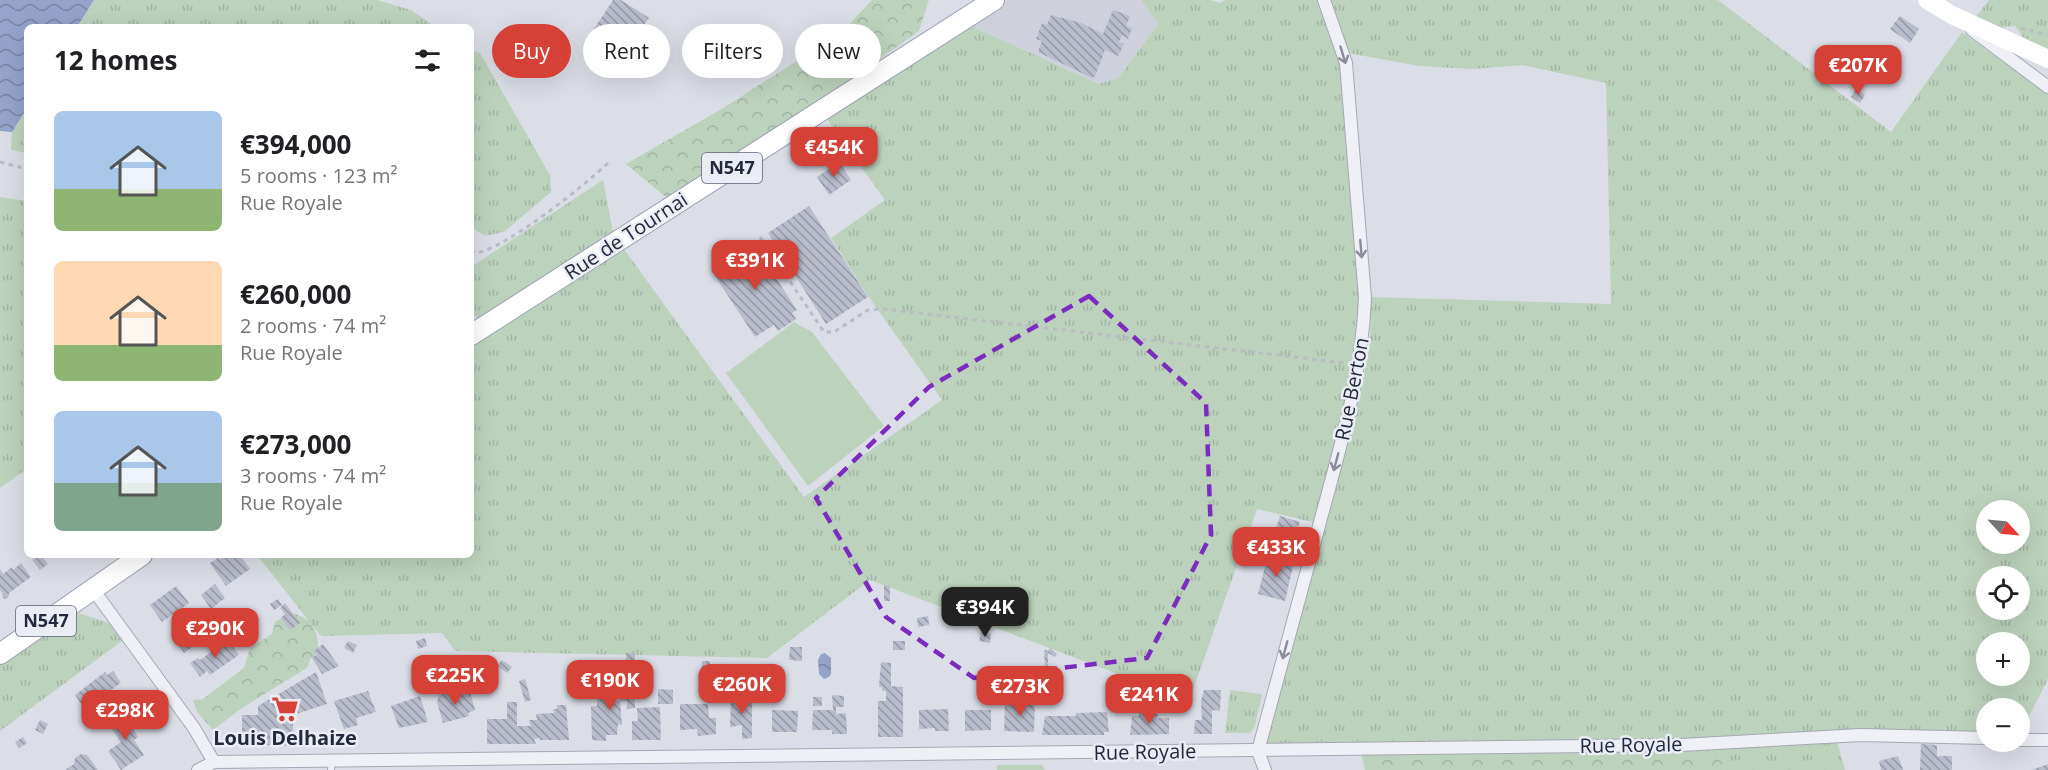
<!DOCTYPE html>
<meta charset="utf-8">
<style>
:root{--surface:#fff;--page:#f6f6f6;--text:#202124;--muted:#757577;--accent:#d64137}
body{margin:0;font-family:"Open Sans",sans-serif;background:var(--page);color:var(--text);height:100vh;display:flex;flex-direction:column;font-size:22px;white-space:nowrap}
*{box-sizing:border-box;margin:0}
p{font-size:20px;color:var(--muted)}
.icon{flex:none;width:33px;height:33px;fill:none;stroke:currentColor;stroke-width:2;stroke-linecap:round;stroke-linejoin:round}
.map{position:relative;flex:1;overflow:hidden}
.panel{position:absolute;left:24px;top:24px;width:450px;height:534px;display:flex;flex-direction:column;background:var(--surface);border-radius:9px;box-shadow:0 6px 24px #0002}
.panel>*{flex:none}
.banner{position:absolute;left:492px;top:24px;width:570px;height:54px;display:flex;gap:12px}
.needle{width:39px;rotate:116deg}
.tools{position:absolute;left:1976px;top:500px;display:grid;gap:12px}
.tools a{display:grid;place-items:center;width:54px;height:54px;border-radius:50%;background:var(--surface);box-shadow:0 6px 24px #0002;font-size:30px}
.price{position:absolute;translate:-50% -51px;padding:0 14px;border-radius:12px;background:var(--accent);color:#fff;font-size:20px;line-height:39px;filter:drop-shadow(0 2px 3px #0008)}
.price::after{content:'';position:absolute;left:50%;top:36px;width:18px;height:14px;margin-left:-9px;background:inherit;clip-path:polygon(0 0,100% 0,50% 100%)}
.price.on{background:#222;color:#fff}
ul{padding:0;list-style:none}
li{display:flex;align-items:center;gap:18px;height:150px;padding:0 30px}
li span{display:grid;place-items:center;flex:none;width:168px;height:120px;border-radius:9px;color:#555}
li>.icon{margin-inline-start:auto}
span .icon{width:72px;height:72px;fill:#fffc;stroke-width:1}
li b{font-size:26px}
h2{display:flex;justify-content:space-between;align-items:center;height:72px;padding:0 30px;font-size:26px}
.pill{padding:0 21px;border-radius:27px;background:var(--surface);box-shadow:0 6px 24px #0002;font-size:21px;line-height:54px}
.pill.on{background:var(--accent);color:#fff}
.map>svg:first-child{display:block}
.built{fill:#ced0dc}
.grass{fill:url(#grass-tufts);fill-rule:evenodd}
.forest{fill:url(#forest-crowns)}
.pitch{fill:#bdd2bd}
.water{fill:url(#water-waves)}
.building{fill:url(#building-back-hatch)}
.lines{fill:none;stroke-linecap:round;stroke-linejoin:round}
.lane-casing{stroke:#a5a8b4;stroke-width:8}
.street-casing{stroke:#a5a8b4;stroke-width:14}
.primary-casing{stroke:#9b9fb4;stroke-width:22}
.path{stroke:#babcc5;stroke-width:3;stroke-dasharray:4.5 4.5;stroke-linecap:butt}
.lane{stroke:#eff0f5;stroke-width:6}
.street{stroke:#eff0f5;stroke-width:12}
.secondary{stroke:#fff;stroke-width:18}
.primary{stroke:#fff;stroke-width:20}
.oneway{stroke:#8a8c9a}
.marked{fill:none;stroke:#7b2cbf;stroke-width:4.5;stroke-dasharray:12 8;stroke-linejoin:round}
.labels{text-anchor:middle;stroke-width:5;stroke-linejoin:round;paint-order:stroke}
.shield{fill:#ebedf5;stroke:#606475;stroke-width:1.5}
.shield-label{font-size:18px;font-weight:bold;fill:#25293e}
.street-label{font-size:20px;fill:#25293e;stroke:#ebedf5}
.poi-label{font-size:20px;font-weight:bold;fill:#25293e;stroke:#ebedf5}
</style>
<div class="map">
<svg width="2048" height="770" viewBox="0 0 2048 770">
<defs>
<pattern id="grass-tufts" width="24" height="20" patternUnits="userSpaceOnUse" patternTransform="scale(1.5)"><rect width="24" height="20" fill="#bdd2bd"/><path d="M3 7l-1-3M5 7V3M7 7l1-3M15 17l-1-3M17 17v-4M19 17l1-3" fill="none" stroke="#a2b4a4"/></pattern>
<pattern id="forest-crowns" width="20" height="18" patternUnits="userSpaceOnUse" patternTransform="scale(1.5)"><rect width="20" height="18" fill="#bdd2bd"/><path d="M2 6a3 3 0 1 1 6 0M12 15a3 3 0 1 1 6 0" fill="none" stroke="#a2b4a4"/></pattern>
<pattern id="water-waves" width="16" height="10" patternUnits="userSpaceOnUse" patternTransform="scale(1.5)"><rect width="16" height="10" fill="#94a3ca"/><path d="M0 5q4-4 8 0t8 0" fill="none" stroke="#7985a5"/></pattern>
<pattern id="building-back-hatch" width="6" height="6" patternUnits="userSpaceOnUse" patternTransform="scale(1.5)"><rect width="6" height="6" fill="#b9bcca"/><path d="M-1 5l2 2M0 0l6 6M5-1l2 2" fill="none" stroke="#9699a5"/></pattern>
</defs>
<rect width="100%" height="100%" fill="#dcdee7"/>
<polygon class="built" points="1006,0 1141,0 1158,24 1118,78 1099,84 967,24"/>
<g class="grass">
<polygon points="94,0 377,0 411,10 436,27 77,27"/>
<polygon points="1141,0 1211,0 1220,3 1225,0 1320,0 1339,59 1360,300 1358,346 1316,523 1257,509 1189,701 870,580 767,658 455,651 442,633 322,636 316,630 257,555 471,555 471,343 621,245 804,497 942,400 868,296 831,238 885,200 824,115 967,24 1099,84 1118,78 1158,24"/>
<path d="M1329 0H1718L1891 132 1962 32 2048 94V679L2019 736V708H1986V735L1265 746 1364 373 1370 344 1371 297 1611 304 1606 83 1522 65 1474 69 1419 66 1348 53ZM1986 510H2019V543H1986ZM1986 576H2019V609H1986ZM1986 642H2019V675H1986Z"/>
<polygon points="1989,0 2048,0 2048,50 2023,37 2015,26 2000,28 1976,16"/>
<polygon points="471,50 480,53 550,175 551,192 504,232 485,236 471,227"/>
<polygon points="27,108 27,153 11,150 12,132"/>
<polygon points="603,180 613,232 479,319 471,313 471,267"/>
<polygon points="0,197 27,201 27,469 0,488"/>
<polygon points="75,612 109,623 122,641 0,731 0,664"/>
<polygon points="1230,690 1262,694 1255,726 1250,733 1225,733"/>
<polygon points="1837,741 1845,770 1724,770 1717,748"/>
</g>
<g class="forest">
<polygon points="872,0 929,0 919,31 840,87 667,198 626,164 725,107 842,32"/>
<path d="M292 613C316 620 316 630 319 652L311 658 307 668 242 708 213 730 197 712 193 700 203 699 244 668 250 648 272 634 275 622Z"/>
<polygon points="1717,748 1724,770 1365,770 1361,753"/>
<polygon points="997,765 1042,765 1045,770 997,770"/>
</g>
<polygon class="pitch" points="794,322 812,332 884,426 808,486 726,373"/>
<g class="water">
<polygon points="0,0 94,0 77,27 27,27 27,108 12,132 0,131"/>
<polygon points="825,653 831,658 831,674 829,677 824,679 819,674 818,660 821,654"/>
</g>
<g class="building">
<polygon points="613,0 621,0 649,18 641,29 656,39 643,60 594,29"/>
<polygon points="1113,10 1130,16 1126,26 1132,28 1128,39 1122,35 1119,42 1124,44 1118,56 1105,50 1095,76 1092,78 1038,52 1042,41 1036,39 1042,23 1047,25 1051,15 1081,23 1103,34"/>
<polygon points="1900,16 1919,29 1910,43 1890,29"/>
<polygon points="1856,89 1865,95 1860,103 1851,97"/>
<polygon points="839,162 851,180 829,195 817,177"/>
<polygon points="809,206 868,297 826,324 768,233"/>
<polygon points="753,243 797,310 792,313 796,319 778,331 774,325 755,337 711,270"/>
<polygon points="1280,516 1300,522 1298,527 1302,528 1295,555 1289,553 1287,559 1273,555 1280,530 1276,529"/>
<polygon points="38,555 41,555 48,564 40,570 32,560"/>
<polygon points="227,555 240,555 250,569 226,586 210,563 219,557 220,559"/>
<polygon points="1268,555 1294,562 1285,601 1258,594"/>
<polygon points="21,563 31,577 9,593 8,598 4,599 0,589 0,569 3,574 12,567 13,570"/>
<polygon points="215,584 225,598 211,609 201,595"/>
<rect x="884" y="585" width="6" height="16"/>
<polygon points="176,586 189,603 162,622 150,605"/>
<polygon points="278,599 282,605 274,610 270,604"/>
<polygon points="285,603 300,623 290,630 281,618 285,614 280,608"/>
<polygon points="204,611 217,629 184,653 171,634"/>
<polygon points="928,616 929,625 918,627 917,618"/>
<polygon points="981,632 991,634 990,643 979,641"/>
<polygon points="425,638 427,646 418,649 416,641"/>
<polygon points="228,640 239,655 210,675 207,671 200,677 190,663 198,658 200,660"/>
<polygon points="348,641 357,645 353,653 344,648"/>
<rect x="893" y="641" width="12" height="9"/>
<polygon points="323,644 339,666 322,674 312,658 317,654 314,651"/>
<polygon points="790,647 802,647 802,661 789,660"/>
<polygon points="1050,648 1057,654 1055,657 1048,653 1048,669 1045,670 1044,650 1047,650 1047,652"/>
<rect x="626" y="653" width="9" height="7"/>
<polygon points="502,660 512,667 507,673 497,666"/>
<rect x="702" y="661" width="8" height="15"/>
<polygon points="881,662 891,663 891,686 903,687 903,737 878,737 878,701 886,701 886,691 882,691 882,687 879,687"/>
<polygon points="113,671 121,683 84,708 75,695 105,672 107,675"/>
<polygon points="316,672 327,704 293,715 293,746 267,745 266,736 242,736 242,715 258,715 258,706"/>
<polygon points="623,674 627,674 627,685 635,685 635,708 627,709 627,701 620,701 622,725 618,724 617,735 606,735 606,741 592,740 591,706 597,706 597,697 593,697 593,689 601,689 601,683 605,683 605,701 620,701 620,679 623,679"/>
<polygon points="525,679 531,700 525,702 519,681"/>
<polygon points="658,689 673,690 673,704 658,704"/>
<polygon points="1204,690 1221,690 1220,711 1212,710 1212,734 1194,734 1195,720 1202,720 1201,701"/>
<polygon points="368,691 376,712 356,718 358,725 344,729 334,701"/>
<polygon points="449,692 453,697 470,692 475,710 468,713 469,716 443,723 437,702 439,695"/>
<polygon points="832,695 844,696 844,707 836,707 836,714 846,713 847,734 832,734 832,730 812,730 813,710 833,710"/>
<polygon points="420,696 428,722 399,728 391,706"/>
<polygon points="731,696 752,696 752,738 742,739 742,725 730,727"/>
<polygon points="1170,696 1177,699 1175,710 1168,709"/>
<rect x="813" y="697" width="9" height="9"/>
<polygon points="507,702 517,702 517,726 531,726 529,720 537,720 536,714 554,713 553,709 557,709 557,705 566,705 569,740 540,740 540,738 534,739 536,744 487,744 487,719 507,719"/>
<polygon points="1005,702 1035,702 1034,732 1004,731"/>
<polygon points="680,704 708,704 709,718 716,718 716,734 698,736 697,729 680,730"/>
<polygon points="660,707 661,740 632,740 632,721 638,721 637,708"/>
<polygon points="948,709 949,731 935,731 935,728 919,729 919,710"/>
<polygon points="772,710 798,711 797,732 772,732"/>
<polygon points="965,710 991,710 991,730 965,731"/>
<polygon points="127,711 137,725 133,728 138,737 134,740 144,755 121,770 108,751 121,742 108,724"/>
<polygon points="1107,712 1109,732 1104,732 1104,735 1042,735 1045,716 1076,716 1076,713"/>
<polygon points="1139,713 1158,714 1157,718 1169,718 1169,734 1130,735 1132,716 1139,716"/>
<polygon points="40,720 48,724 43,734 35,730"/>
<polygon points="23,737 27,743 19,748 15,742"/>
<polygon points="1921,744 1937,745 1937,756 1952,756 1952,770 1920,770"/>
<polygon points="81,754 87,755 98,770 65,770 74,764 75,758"/>
<polygon points="1898,756 1903,770 1881,770 1879,761"/>
<polygon points="2048,764 2048,770 2031,770"/>
</g>
<g class="lines">
<defs>
<polyline id="lane" points="331,770 332,761"/>
<g id="street">
<polyline points="1972,30 2048,87"/>
<polyline points="92,588 194,728 214,762"/>
<polyline points="2019,740 2048,740"/>
<polyline points="198,770 214,762 1681,745 1861,735 1986,738"/>
<path d="M1265 770 1258 751C1279 675 1299 598 1320 522 1340 448 1362 375 1365 298L1346 63 1324 0"/>
</g>
<g id="primary">
<polyline points="471,335 994,0"/>
<polyline points="0,654 142,555"/>
</g>
</defs>
<use href="#lane" class="lane-casing"/>
<use href="#street" class="street-casing"/>
<use href="#primary" class="primary-casing"/>
<g class="path">
<polyline points="2021,28 2048,35"/>
<polyline points="0,162 27,169"/>
<polyline points="760,237 824,332 834,332 868,310 884,309 1345,363"/>
<path d="M471 250 476 253C505 249 587 184 610 161"/>
</g>
<use href="#lane" class="lane"/>
<use href="#street" class="street"/>
<polyline class="secondary" points="1927,0 1952,15 2048,59"/>
<use href="#primary" class="primary"/>
</g>
<defs><path id="oneway-shaft" d="M-6 0H5M1.5-3L5.5 0L1.5 3" fill="none" stroke-width="1.6" stroke-linecap="round" stroke-linejoin="round" transform="scale(1.5)"/></defs>
<g class="oneway">
<use href="#oneway-shaft" transform="translate(1343 55) rotate(73)"/>
<use href="#oneway-shaft" transform="translate(1361 249) rotate(85)"/>
<use href="#oneway-shaft" transform="translate(1336 462) rotate(105)"/>
<use href="#oneway-shaft" transform="translate(1285 650) rotate(105)"/>
</g>
<path class="marked" d="M1089 296 1206 403 1211 535 1147 658 974 678 886 617 816 498 929 387Z"/>
<defs>
<symbol id="supermarket-bare" viewBox="-9 -9 18 18"><path d="M-6-5.5h2.5l.6 2H6L4.5 2H-2.5L-4.4-4H-6ZM-1.5 3.2a1.3 1.3 0 1 0 .1 0ZM3 3.2a1.3 1.3 0 1 0 .1 0Z" fill="#d64137" stroke="#ebedf5" stroke-width="2.5" paint-order="stroke"/></symbol>
</defs>
<g fill-rule="evenodd">
<use href="#supermarket-bare" x="266" y="690" width="38" height="38"/>
</g>
<g class="labels">
<g class="shield">
<rect x="702" y="153" width="60" height="30" rx="4.5"/>
<rect x="16" y="606" width="60" height="30" rx="4.5"/>
</g>
<g class="shield-label">
<text x="732" y="174">N547</text>
<text x="46" y="627">N547</text>
</g>
<g class="street-label">
<text transform="translate(626 236) rotate(-33)" y="7">Rue de Tournai</text>
<text transform="translate(1352 389) rotate(-79)" y="7">Rue Berton</text>
<text transform="translate(1631 745) rotate(-1)" y="7">Rue Royale</text>
<text transform="translate(1145 752) rotate(-1)" y="7">Rue Royale</text>
</g>
<g class="poi-label">
<text x="285" y="745">Louis Delhaize</text>
</g>
</g>
</svg>
<div class="tools">
<a><svg class="needle" viewBox="-14 -14 28 28"><path d="M0-13l5 13h-10z" fill="#e53935"/><path d="M0 13l5-13h-10z" fill="#757577"/></svg></a>
<a><svg class="icon" aria-label="locate" viewBox="0 0 24 24"><circle cx="12" cy="12" r="6"/><path d="M12 2v4M12 18v4M2 12h4M18 12h4"/></svg></a>
<a>+</a>
<a>−</a>
</div>
<b class="price" style="left:1858px;top:96px">€207K</b>
<b class="price" style="left:834px;top:178px">€454K</b>
<b class="price" style="left:755px;top:291px">€391K</b>
<b class="price" style="left:1276px;top:578px">€433K</b>
<b class="price on" style="left:985px;top:638px">€394K</b>
<b class="price" style="left:215px;top:659px">€290K</b>
<b class="price" style="left:455px;top:706px">€225K</b>
<b class="price" style="left:610px;top:711px">€190K</b>
<b class="price" style="left:742px;top:715px">€260K</b>
<b class="price" style="left:1020px;top:717px">€273K</b>
<b class="price" style="left:1149px;top:725px">€241K</b>
<b class="price" style="left:125px;top:741px">€298K</b>
<div class="banner">
<a class="pill on">Buy</a>
<a class="pill">Rent</a>
<a class="pill">Filters</a>
<a class="pill">New</a>
</div>
<section class="panel">
<h2>12 homes<svg class="icon" aria-label="filters" viewBox="0 0 24 24"><path d="M4 7h16M4 17h16"/><circle cx="9" cy="7" r="2"/><circle cx="15" cy="17" r="2"/></svg></h2>
<ul>
<li><span style="background:linear-gradient(#a9c7e8 65%,#8fb573 0)"><svg class="icon" aria-label="home" viewBox="0 0 24 24"><path d="M3 11l9-7 9 7M6 9v11h12V9"/></svg></span><div><b>€394,000</b><p>5 rooms · 123 m²</p><p>Rue Royale</p></div></li>
<li><span style="background:linear-gradient(#ffd9b3 70%,#8fb573 0)"><svg class="icon" aria-label="home" viewBox="0 0 24 24"><path d="M3 11l9-7 9 7M6 9v11h12V9"/></svg></span><div><b>€260,000</b><p>2 rooms · 74 m²</p><p>Rue Royale</p></div></li>
<li><span style="background:linear-gradient(#a9c7e8 60%,#7fa58c 0)"><svg class="icon" aria-label="home" viewBox="0 0 24 24"><path d="M3 11l9-7 9 7M6 9v11h12V9"/></svg></span><div><b>€273,000</b><p>3 rooms · 74 m²</p><p>Rue Royale</p></div></li>
</ul>
</section>
</div>
